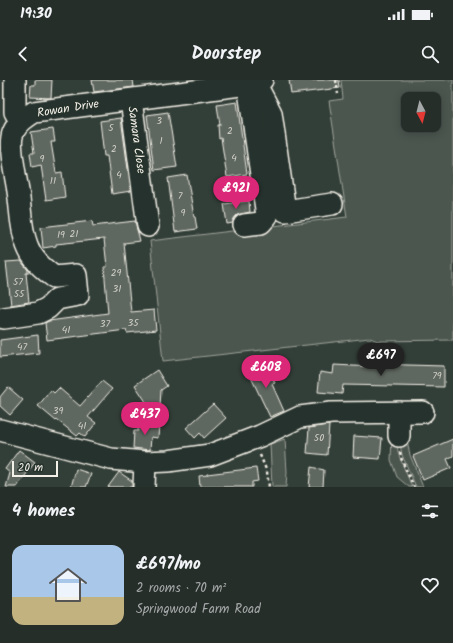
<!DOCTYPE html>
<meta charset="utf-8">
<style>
:root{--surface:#262e2a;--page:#323a36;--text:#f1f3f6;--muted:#a4a8a8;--line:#424a47;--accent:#db2777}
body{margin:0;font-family:Kalam,sans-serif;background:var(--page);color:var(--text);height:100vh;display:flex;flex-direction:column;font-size:15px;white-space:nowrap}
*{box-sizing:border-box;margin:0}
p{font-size:13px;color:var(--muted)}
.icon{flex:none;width:22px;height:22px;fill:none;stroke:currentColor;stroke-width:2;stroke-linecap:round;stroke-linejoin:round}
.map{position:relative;height:407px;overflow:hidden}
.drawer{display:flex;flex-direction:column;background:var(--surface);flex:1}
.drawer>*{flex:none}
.needle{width:26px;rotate:173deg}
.fabs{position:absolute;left:401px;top:12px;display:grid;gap:8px}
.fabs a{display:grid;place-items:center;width:40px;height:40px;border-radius:8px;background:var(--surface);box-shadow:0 2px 10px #0003,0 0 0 1px var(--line);font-size:20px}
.scale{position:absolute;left:12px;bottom:10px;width:46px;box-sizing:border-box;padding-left:4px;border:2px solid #f4f1e8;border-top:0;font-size:11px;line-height:14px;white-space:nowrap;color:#f4f1e8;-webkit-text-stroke:3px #26332d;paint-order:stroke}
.price{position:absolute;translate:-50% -34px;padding:0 9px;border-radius:14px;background:var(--accent);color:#fff;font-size:13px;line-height:26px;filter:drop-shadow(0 1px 2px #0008)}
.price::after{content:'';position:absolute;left:50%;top:24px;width:12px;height:9px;margin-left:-6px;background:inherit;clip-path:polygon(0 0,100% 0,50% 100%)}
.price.active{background:#222;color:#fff}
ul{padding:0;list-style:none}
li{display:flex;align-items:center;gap:12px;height:100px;padding:0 12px}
li span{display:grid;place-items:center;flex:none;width:112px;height:80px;border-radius:12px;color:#555}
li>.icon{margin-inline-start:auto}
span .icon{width:48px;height:48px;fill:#fffc;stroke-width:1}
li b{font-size:17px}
h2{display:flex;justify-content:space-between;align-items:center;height:48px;padding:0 12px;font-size:17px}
.status{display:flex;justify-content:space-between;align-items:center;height:28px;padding:0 20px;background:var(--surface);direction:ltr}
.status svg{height:11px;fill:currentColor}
header{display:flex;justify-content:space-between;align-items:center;height:52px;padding:0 12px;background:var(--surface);font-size:18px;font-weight:700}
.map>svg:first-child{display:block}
.green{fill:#4c564f;stroke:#a0a49c;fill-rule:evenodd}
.building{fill:#5f6861;stroke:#f4f1e8}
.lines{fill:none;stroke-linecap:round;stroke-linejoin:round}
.minor-casing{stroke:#f4f1e8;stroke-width:24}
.path{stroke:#f4f1e8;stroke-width:2.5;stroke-dasharray:3 3;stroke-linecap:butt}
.minor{stroke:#26332d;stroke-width:21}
.labels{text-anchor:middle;stroke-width:4;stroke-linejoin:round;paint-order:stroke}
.number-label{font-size:10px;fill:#cfcfc6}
.street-label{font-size:12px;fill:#f4f1e8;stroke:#26332d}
</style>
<div class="status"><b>19:30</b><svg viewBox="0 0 49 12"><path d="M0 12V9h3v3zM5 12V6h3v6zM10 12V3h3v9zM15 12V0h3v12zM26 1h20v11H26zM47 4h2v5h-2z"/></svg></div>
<header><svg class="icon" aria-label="back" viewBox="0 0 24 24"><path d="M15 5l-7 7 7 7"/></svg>Doorstep<svg class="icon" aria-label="search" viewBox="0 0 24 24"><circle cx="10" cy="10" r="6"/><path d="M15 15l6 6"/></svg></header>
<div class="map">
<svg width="453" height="407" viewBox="0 0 453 407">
<rect width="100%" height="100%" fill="#323e38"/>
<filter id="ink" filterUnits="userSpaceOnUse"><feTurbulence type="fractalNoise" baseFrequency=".025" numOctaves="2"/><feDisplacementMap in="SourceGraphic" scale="8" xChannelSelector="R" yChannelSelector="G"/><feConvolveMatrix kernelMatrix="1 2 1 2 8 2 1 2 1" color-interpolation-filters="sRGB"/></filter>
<g filter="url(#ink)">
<g class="green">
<path d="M341 0H453V260L378 261 370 258 163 281 150 161 347 137 329 21 343 19ZM408 19H434V45H408Z"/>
<polygon points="392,356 397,356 398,373 412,407 409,407 397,397 391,380"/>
<polygon points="406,356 410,375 423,407 416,407 402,375 400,364"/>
<polygon points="285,359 287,392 286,407 272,407 270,364"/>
</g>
<g class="building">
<polygon points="35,0 52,0 51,18 30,17 31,5 35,5"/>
<polygon points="92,0 133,0 134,7 94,12"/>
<polygon points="289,0 339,0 340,8 291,14"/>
<polygon points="237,22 247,94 227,97 221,58 219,59 218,45 220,45 217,25"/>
<polygon points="168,32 177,87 154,90 147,35"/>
<polygon points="121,38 131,111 112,114 107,76 104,76 100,41"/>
<polygon points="53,49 55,62 51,62 56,93 62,92 65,117 46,120 41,85 32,87 30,73 34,73 31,52"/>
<polygon points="187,95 194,137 195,137 197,149 175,152 168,98"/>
<polygon points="249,121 250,132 237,135 233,140 233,143 227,144 224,124"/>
<polygon points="92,141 93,146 135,141 140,161 124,163 131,232 154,230 156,250 127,253 126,250 47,260 45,243 49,241 108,233 104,187 107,187 104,159 56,164 56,166 43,168 41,147"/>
<polygon points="21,181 28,190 28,193 26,193 29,222 11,225 6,182"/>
<polygon points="38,255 39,273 0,277 0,260"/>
<polygon points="265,282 275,303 272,304 284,331 270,337 248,291"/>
<polygon points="372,284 444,286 444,307 343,305 342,314 318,312 320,292 333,294 334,285 372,287"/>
<polygon points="157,290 167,306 161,310 160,326 152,331 135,305"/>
<polygon points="102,301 112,309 88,337 96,343 85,357 80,353 77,356 57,340 56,341 38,326 51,310 54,313 59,308 80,326"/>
<polygon points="8,307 23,320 10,335 0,326 0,317"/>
<polygon points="213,324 226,338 204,358 200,353 195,358 186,348"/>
<polygon points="138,343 159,344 158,358 151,357 150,370 133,368 134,351 138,351"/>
<polygon points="329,345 327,375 307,373 309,348"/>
<polygon points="354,356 382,358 380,379 353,377"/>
<polygon points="453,359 453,376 447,379 451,388 423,400 413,376"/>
<polygon points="19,370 35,382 17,407 6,407 10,393 5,389"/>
<polygon points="311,387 324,390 323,407 309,407"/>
<polygon points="256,388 258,401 252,402 252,407 200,407 199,396 207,395 207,394"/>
<polygon points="76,389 91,394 86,407 71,407"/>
<polygon points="119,392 132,401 132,407 108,407"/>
</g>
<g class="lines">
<defs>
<g id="minor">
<polyline points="15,0 15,32 20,41"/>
<polyline points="255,3 271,33 285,131 332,124"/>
<polyline points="131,20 148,146"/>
<polyline points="244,145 261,143 267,136 248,4"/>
<path d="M4 238 38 233 48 228 57 219 78 215 76 195 54 197C42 188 32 179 27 165 20 147 21 129 18 111 16 97 8 65 13 53 17 43 25 38 34 32L248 4 262 0"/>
<polyline points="399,332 399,356"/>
<polyline points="0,350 111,379 145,382 168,381 210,375 260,356 300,337 331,333 423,332"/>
<polyline points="144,407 145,382"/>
</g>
</defs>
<use href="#minor" class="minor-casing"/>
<g class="path">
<polyline points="336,0 338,14"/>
<polyline points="400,372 402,381 414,407"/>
<polyline points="260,375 267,392 269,407"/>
</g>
<use href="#minor" class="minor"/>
</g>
</g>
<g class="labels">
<g class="number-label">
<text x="159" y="44">3</text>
<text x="111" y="51">5</text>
<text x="230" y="54">2</text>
<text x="161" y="64">1</text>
<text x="114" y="72">2</text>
<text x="234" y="81">4</text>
<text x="42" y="82">9</text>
<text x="119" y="98">4</text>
<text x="53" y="104">11</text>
<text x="180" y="119">7</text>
<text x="183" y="136">9</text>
<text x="74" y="157">21</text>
<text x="61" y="158">19</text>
<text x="116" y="196">29</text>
<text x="18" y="205">57</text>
<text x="117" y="212">31</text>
<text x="19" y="217">55</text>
<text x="133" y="246">35</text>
<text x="105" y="247">37</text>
<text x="66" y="253">41</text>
<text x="22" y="270">47</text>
<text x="437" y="299">79</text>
<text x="58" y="334">39</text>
<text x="82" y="349">41</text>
<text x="319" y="361">50</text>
</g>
<g class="street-label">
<text transform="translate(68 28) rotate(-9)" y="4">Rowan Drive</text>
<text transform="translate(137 60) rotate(82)" y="4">Samara Close</text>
</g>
</g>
</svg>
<div class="fabs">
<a><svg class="needle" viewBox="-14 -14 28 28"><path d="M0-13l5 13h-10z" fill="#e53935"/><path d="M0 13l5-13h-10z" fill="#a4a8a8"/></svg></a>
</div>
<div class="scale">20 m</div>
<b class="price" style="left:236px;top:130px">£921</b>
<b class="price active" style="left:381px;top:297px">£697</b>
<b class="price" style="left:266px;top:309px">£608</b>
<b class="price" style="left:145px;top:356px">£437</b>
</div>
<section class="drawer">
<h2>4 homes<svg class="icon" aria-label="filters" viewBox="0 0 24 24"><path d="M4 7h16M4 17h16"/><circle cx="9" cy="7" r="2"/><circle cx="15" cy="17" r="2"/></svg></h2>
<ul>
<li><span style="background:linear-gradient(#a9c7e8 65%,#c2b280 0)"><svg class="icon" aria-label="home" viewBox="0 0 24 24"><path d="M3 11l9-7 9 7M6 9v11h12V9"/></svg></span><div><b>£697/mo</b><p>2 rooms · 70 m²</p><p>Springwood Farm Road</p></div><svg class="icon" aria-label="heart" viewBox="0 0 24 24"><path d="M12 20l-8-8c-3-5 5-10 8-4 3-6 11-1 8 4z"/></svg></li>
</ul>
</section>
